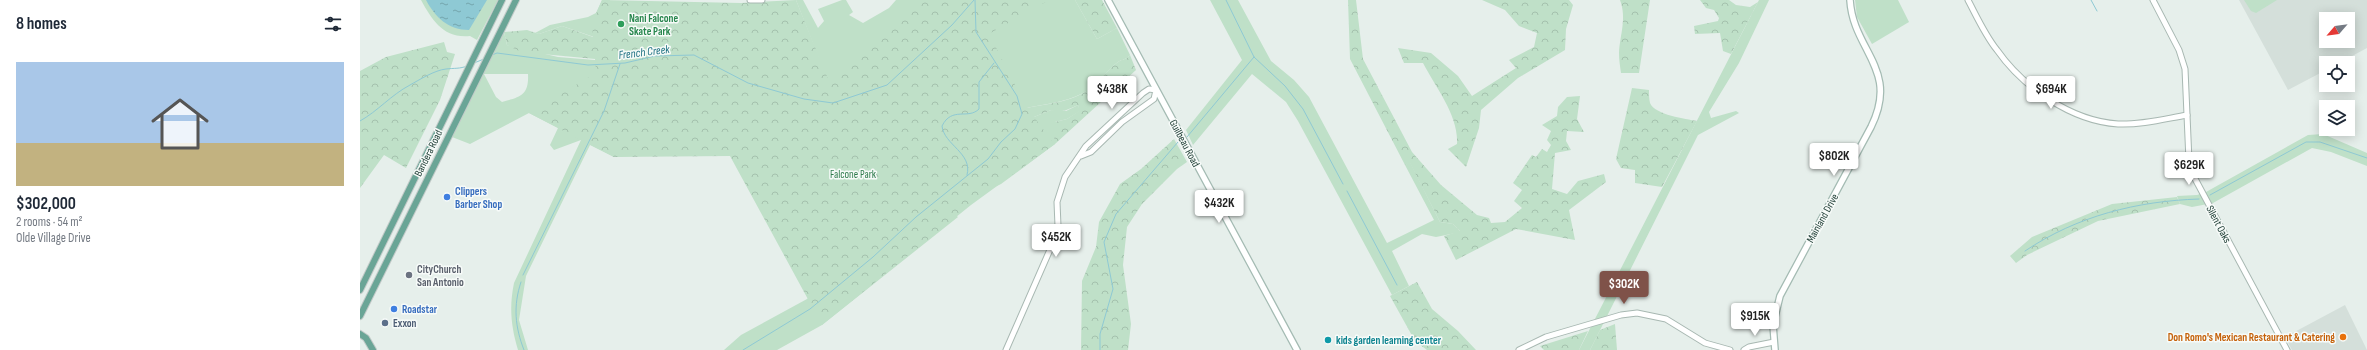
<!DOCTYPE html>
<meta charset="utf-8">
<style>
:root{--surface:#fff;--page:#f2f2f3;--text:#1f2937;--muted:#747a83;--line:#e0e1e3;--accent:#7f5249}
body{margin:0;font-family:"Sofia Sans Condensed",sans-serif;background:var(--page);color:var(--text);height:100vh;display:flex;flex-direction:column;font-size:15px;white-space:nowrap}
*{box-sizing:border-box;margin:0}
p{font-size:13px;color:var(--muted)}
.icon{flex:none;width:22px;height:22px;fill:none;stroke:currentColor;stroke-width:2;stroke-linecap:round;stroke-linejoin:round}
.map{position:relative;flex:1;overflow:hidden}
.panel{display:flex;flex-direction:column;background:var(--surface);width:360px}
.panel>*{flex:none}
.needle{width:26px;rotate:242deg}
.controls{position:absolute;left:1959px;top:12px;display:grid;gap:8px}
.controls a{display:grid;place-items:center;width:36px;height:36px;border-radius:0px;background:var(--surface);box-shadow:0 2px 10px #0003;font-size:20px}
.price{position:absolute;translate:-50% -34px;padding:0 9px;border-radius:4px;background:#fff;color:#222;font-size:13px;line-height:26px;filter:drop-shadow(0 1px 2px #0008)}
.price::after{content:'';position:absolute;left:50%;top:24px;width:12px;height:9px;margin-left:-6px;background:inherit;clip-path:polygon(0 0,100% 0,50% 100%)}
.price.current{background:var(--accent);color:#fff}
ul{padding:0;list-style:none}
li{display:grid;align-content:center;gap:8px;height:212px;padding:0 16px}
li+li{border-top:1px solid var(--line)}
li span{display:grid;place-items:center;height:124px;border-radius:0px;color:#555}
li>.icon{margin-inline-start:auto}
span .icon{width:72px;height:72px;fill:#fffc;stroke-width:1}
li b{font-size:17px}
h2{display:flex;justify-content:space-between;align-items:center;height:48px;padding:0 16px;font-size:17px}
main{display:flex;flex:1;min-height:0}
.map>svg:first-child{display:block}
.built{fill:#d4dfda;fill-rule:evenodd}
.green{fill:#bfe0c8;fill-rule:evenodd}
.forest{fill:url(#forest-crowns);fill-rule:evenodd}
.water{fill:url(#water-ripples)}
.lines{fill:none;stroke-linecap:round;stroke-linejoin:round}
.stream{stroke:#8ec9d4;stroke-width:1}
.tertiary-casing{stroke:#a8b8b2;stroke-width:7}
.secondary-casing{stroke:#a4bbb3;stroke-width:8}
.primary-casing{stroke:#c2cac8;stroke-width:8}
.tertiary{stroke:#fff;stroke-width:5}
.secondary{stroke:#fff;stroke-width:5.5}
.primary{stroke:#6aa596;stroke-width:6}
.leisure-dot{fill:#2e9e5b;stroke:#f7fbf9;stroke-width:1.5}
.shop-dot{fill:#3f7fe0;stroke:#f7fbf9;stroke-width:1.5}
.worship-dot{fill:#6b7280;stroke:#f7fbf9;stroke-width:1.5}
.service-dot{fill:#5c6f8a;stroke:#f7fbf9;stroke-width:1.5}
.food-dot{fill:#e8710a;stroke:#f7fbf9;stroke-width:1.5}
.culture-dot{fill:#0f9aa8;stroke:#f7fbf9;stroke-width:1.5}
.labels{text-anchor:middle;stroke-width:3;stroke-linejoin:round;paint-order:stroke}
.leisure-label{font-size:11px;font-weight:bold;fill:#27864d;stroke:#f7fbf9;text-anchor:start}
.street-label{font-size:11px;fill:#24423a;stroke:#f7fbf9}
.park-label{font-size:11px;fill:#2d7a4b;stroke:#f7fbf9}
.shop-label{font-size:11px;font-weight:bold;fill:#366cbe;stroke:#f7fbf9;text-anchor:start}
.worship-label{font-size:11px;font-weight:bold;fill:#5b616d;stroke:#f7fbf9;text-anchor:start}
.service-label{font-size:11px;font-weight:bold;fill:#4e5e75;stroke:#f7fbf9;text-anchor:start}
.food-label{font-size:11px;font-weight:bold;fill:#c56008;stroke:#f7fbf9;text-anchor:end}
.culture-label{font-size:11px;font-weight:bold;fill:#0d838f;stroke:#f7fbf9;text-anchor:start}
.water-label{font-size:12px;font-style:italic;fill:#1c6f80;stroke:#f7fbf9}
</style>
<main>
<section class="panel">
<h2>8 homes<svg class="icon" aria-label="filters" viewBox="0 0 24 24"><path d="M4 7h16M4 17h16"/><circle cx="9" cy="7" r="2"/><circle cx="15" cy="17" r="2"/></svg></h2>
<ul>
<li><span style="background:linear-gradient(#a9c7e8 65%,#c2b280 0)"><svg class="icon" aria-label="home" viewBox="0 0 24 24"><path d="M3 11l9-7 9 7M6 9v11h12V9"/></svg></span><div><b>$302,000</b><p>2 rooms · 54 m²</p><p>Olde Village Drive</p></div></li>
</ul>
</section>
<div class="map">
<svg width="2007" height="350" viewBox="0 0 2007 350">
<defs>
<pattern id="forest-crowns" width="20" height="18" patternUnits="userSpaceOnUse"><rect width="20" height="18" fill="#bfe0c8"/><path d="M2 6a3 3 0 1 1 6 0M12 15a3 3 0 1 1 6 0" fill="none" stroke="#a4c1ad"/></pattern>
<pattern id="water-ripples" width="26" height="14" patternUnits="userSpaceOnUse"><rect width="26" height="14" fill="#8ec9d4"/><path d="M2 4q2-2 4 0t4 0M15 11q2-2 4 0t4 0" fill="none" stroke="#74a5ad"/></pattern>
</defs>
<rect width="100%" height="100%" fill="#e6efeb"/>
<g class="built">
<path d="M1879 0H2007V48L1979 63H1966V70L1928 90ZM1966 19H1988V41H1966Z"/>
<polygon points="1985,305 2007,350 1932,350 1925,337"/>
</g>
<g class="green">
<path d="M61 0H138L117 40 110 36C84 39 72 20 61 0Z"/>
<polygon points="242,0 250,0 234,37 202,26 179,34 175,33 190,25 228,17 236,13"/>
<path d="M436 0H443L458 28 464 21 458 9 482 0H486L493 12 489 15 503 23 529 8 536 0H715L737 39 757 28 770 55C766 60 762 59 758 62 748 69 741 81 731 88 712 102 689 103 667 108L674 117 691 110 706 111 718 105 720 111 707 119 695 122V144L641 184 588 209 598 217 462 325 417 350H364L381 335 447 299 458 288 424 147 254 157 230 145 166 276 159 320 168 350H158C151 327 149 307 154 283L221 140 194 150 190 145 198 128 169 113 110 144 92 137 144 32 147 45 198 57 467 79ZM124 74H168C169 95 161 97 142 102L136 97Z"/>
<polygon points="850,0 878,0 911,61 934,80 949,97 1027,243 1074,220 1045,165 1050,162 1080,222 1093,224 1101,232 1076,237 1062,234 1032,251 1049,286 1032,295 938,121 926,102 892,74 833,145 826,130 882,60"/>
<polygon points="1399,0 1409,0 1379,63 1349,112 1351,118 1376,111 1379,113 1338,135 1230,350 1219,350"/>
<polygon points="1495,0 1538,0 1549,22 1512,44 1497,17"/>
<polygon points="1884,0 1917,0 1896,13 1891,11"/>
<polygon points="1963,134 2007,153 2007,166 1971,152 1952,148 1853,203 1832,207 1820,204 1817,196 1837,195 1846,192 1948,135"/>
</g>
<g class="forest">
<path d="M242 0 381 3 436 0 468 79 540 24 557 0H689L629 34 667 108C690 103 715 102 733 86 742 79 749 68 758 62 762 59 766 60 770 55L776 70 695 144 611 205 462 325 370 156 254 157 169 113 236 73 235 59 161 52 147 45 144 32 167 30 179 34 202 26 233 37 232 23ZM718 105 719 111 707 119 695 122 694 144 674 117 691 110C701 114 709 109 718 105Z"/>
<polygon points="715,0 742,0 757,28 737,39"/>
<polygon points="988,0 996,0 1003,59 1052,152 1081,185 1117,215 1129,218 1131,223 1145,222 1162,208 1154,201 1162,190 1153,183 1172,155 1176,157 1182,149 1187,152 1191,145 1187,140 1191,131 1182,125 1197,116 1198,107 1207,97 1220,96 1217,119 1224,132 1207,131 1206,141 1211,150 1195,153 1192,189 1207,194 1218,181 1244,174 1246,182 1209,210 1215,240 1156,229 1096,260 1084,236 1100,231 1093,224 1080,222 1050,163 1045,165 990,59"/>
<path d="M1122 0H1209L1213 5 1206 29 1205 50 1158 78 1121 110 1119 128 1106 167 1088 149 1097 144C1099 116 1076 88 1063 63H1044L1038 48 1071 53 1098 76 1112 96 1156 68 1149 60 1174 47 1177 33 1159 26 1145 10Z"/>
<path d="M1260 0H1290L1279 73H1261C1260 66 1259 60 1259 53 1260 34 1267 19 1260 0Z"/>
<polygon points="1340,0 1369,0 1376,5 1390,7 1398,2 1371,54 1363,51 1360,33 1335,34 1334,26 1358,21 1359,18 1354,10 1346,8"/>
<polygon points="84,42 87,52 95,54 80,100 46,168 24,155 0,188 0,71 26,57"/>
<path d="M1272 88 1289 90C1289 94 1289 99 1290 103 1295 115 1326 119 1337 121L1302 187 1275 183V170L1261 168 1256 159Z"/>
<polygon points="814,139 827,162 817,169 782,204 767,227 763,265 771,324 768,350 721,350 722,281 736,247 739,222 760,184 781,169"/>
<polygon points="1817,197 1820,204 1738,221 1667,255 1656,263 1650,256 1672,237 1752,204"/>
<polygon points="1057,282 1072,309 1098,331 1116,350 1067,350 1055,341 1030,296"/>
<polygon points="1255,324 1257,350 1230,350 1240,330"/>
<polygon points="1228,331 1219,350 1184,350 1180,346"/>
</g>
<path class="water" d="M66 0H127L109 30C88 30 75 17 66 0Z"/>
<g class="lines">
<g class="stream">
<polyline points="866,0 894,57 925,86 943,109 983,184"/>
<polyline points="1731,0 1737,11"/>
<polyline points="132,55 137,53 228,65 265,63 295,56 334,55 388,83 444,99 473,103 527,85 592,25 614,0"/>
<polyline points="114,63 124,59"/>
<path d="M0 121C18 111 31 95 50 85 59 80 75 70 86 69 94 68 100 69 107 66"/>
<polyline points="827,137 894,57"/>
<path d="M607 175C613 153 584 145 582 126 592 106 608 120 619 109V82L634 63"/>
<polyline points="987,191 1037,285"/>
<polyline points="1850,195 1946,142 1960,142 2007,158"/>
<path d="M1665 251C1717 216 1777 201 1839 199"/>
<polyline points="163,275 244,111 260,64"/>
<path d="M161 282C153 306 155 327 164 350"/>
<polyline points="383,350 450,309 513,257 556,217 628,159 641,142 655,129 662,114 657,96 616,32 615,0"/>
<polyline points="740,350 740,334 753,289 744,242 756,214 818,142"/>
</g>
<defs>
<g id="tertiary">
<polyline points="390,0 402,0"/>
<path d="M1608 0C1617 17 1625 35 1637 50 1663 87 1711 121 1758 124 1781 125 1804 119 1827 115"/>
<polyline points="1793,0 1819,50 1825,69 1829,161 1833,175 1927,350"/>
<polyline points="646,350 696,236 698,226 697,202 705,177 726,146 783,93 789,89 796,90 794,99 762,122 731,152 721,156"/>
<polyline points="1159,350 1186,337 1261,315 1277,313 1306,319 1345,343 1370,350"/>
<polyline points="1384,350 1389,347 1414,342"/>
</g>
<g id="secondary">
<polyline points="748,0 937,350"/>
<path d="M1415 350 1413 325 1420 296 1511 127C1540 69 1493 51 1490 0"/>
</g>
<g id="primary">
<polyline points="0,290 142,0"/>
<polyline points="0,316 156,0"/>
<polyline points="0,334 6,338 13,350"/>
</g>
</defs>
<use href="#tertiary" class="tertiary-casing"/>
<use href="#secondary" class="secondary-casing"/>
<use href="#primary" class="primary-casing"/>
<use href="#tertiary" class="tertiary"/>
<use href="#secondary" class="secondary"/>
<use href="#primary" class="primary"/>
</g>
<circle class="leisure-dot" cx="261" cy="24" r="4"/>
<g class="shop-dot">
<circle cx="87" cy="197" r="4"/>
<circle cx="34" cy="309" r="4"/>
</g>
<circle class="worship-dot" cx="49" cy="275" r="4"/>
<circle class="service-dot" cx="25" cy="323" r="4"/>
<circle class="food-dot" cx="1983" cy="337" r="4"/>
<circle class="culture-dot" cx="968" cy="340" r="4"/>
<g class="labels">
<g class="leisure-label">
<text x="269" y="22">Nani Falcone<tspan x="269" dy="13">Skate Park</tspan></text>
</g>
<g class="street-label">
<text transform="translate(825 143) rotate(62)" y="4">Guilbeau Road</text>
<text transform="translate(68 153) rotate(-64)" y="4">Bandera Road</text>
<text transform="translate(1462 218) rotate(-61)" y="4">Mainland Drive</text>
<text transform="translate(1859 224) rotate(62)" y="4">Silent Oaks</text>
</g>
<g class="park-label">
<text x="493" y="178">Falcone Park</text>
</g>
<g class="shop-label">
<text x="95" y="195">Clippers<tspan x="95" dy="13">Barber Shop</tspan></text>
<text x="42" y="313">Roadstar</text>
</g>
<g class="worship-label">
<text x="57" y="273">CityChurch<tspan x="57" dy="13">San Antonio</tspan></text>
</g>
<g class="service-label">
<text x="33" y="327">Exxon</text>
</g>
<g class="food-label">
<text x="1975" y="341">Don Romo's Mexican Restaurant &amp; Catering</text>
</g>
<g class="culture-label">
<text x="976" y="344">kids garden learning center</text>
</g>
<g class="water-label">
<text transform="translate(284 52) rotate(-7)" y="4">French Creek</text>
</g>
</g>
</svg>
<div class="controls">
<a><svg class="needle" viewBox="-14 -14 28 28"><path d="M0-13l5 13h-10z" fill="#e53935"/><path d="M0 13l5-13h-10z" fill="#747a83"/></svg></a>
<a><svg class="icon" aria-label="locate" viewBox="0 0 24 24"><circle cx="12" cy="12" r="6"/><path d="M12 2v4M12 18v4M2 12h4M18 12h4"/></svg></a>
<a><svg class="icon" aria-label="layers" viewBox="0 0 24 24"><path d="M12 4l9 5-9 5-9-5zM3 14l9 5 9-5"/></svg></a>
</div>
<b class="price" style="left:752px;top:110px">$438K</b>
<b class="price" style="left:1691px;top:110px">$694K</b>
<b class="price" style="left:1474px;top:177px">$802K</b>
<b class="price" style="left:1829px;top:186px">$629K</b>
<b class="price" style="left:859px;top:224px">$432K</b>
<b class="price" style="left:696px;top:258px">$452K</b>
<b class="price current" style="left:1264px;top:305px">$302K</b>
<b class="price" style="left:1395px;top:337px">$915K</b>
</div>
</main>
